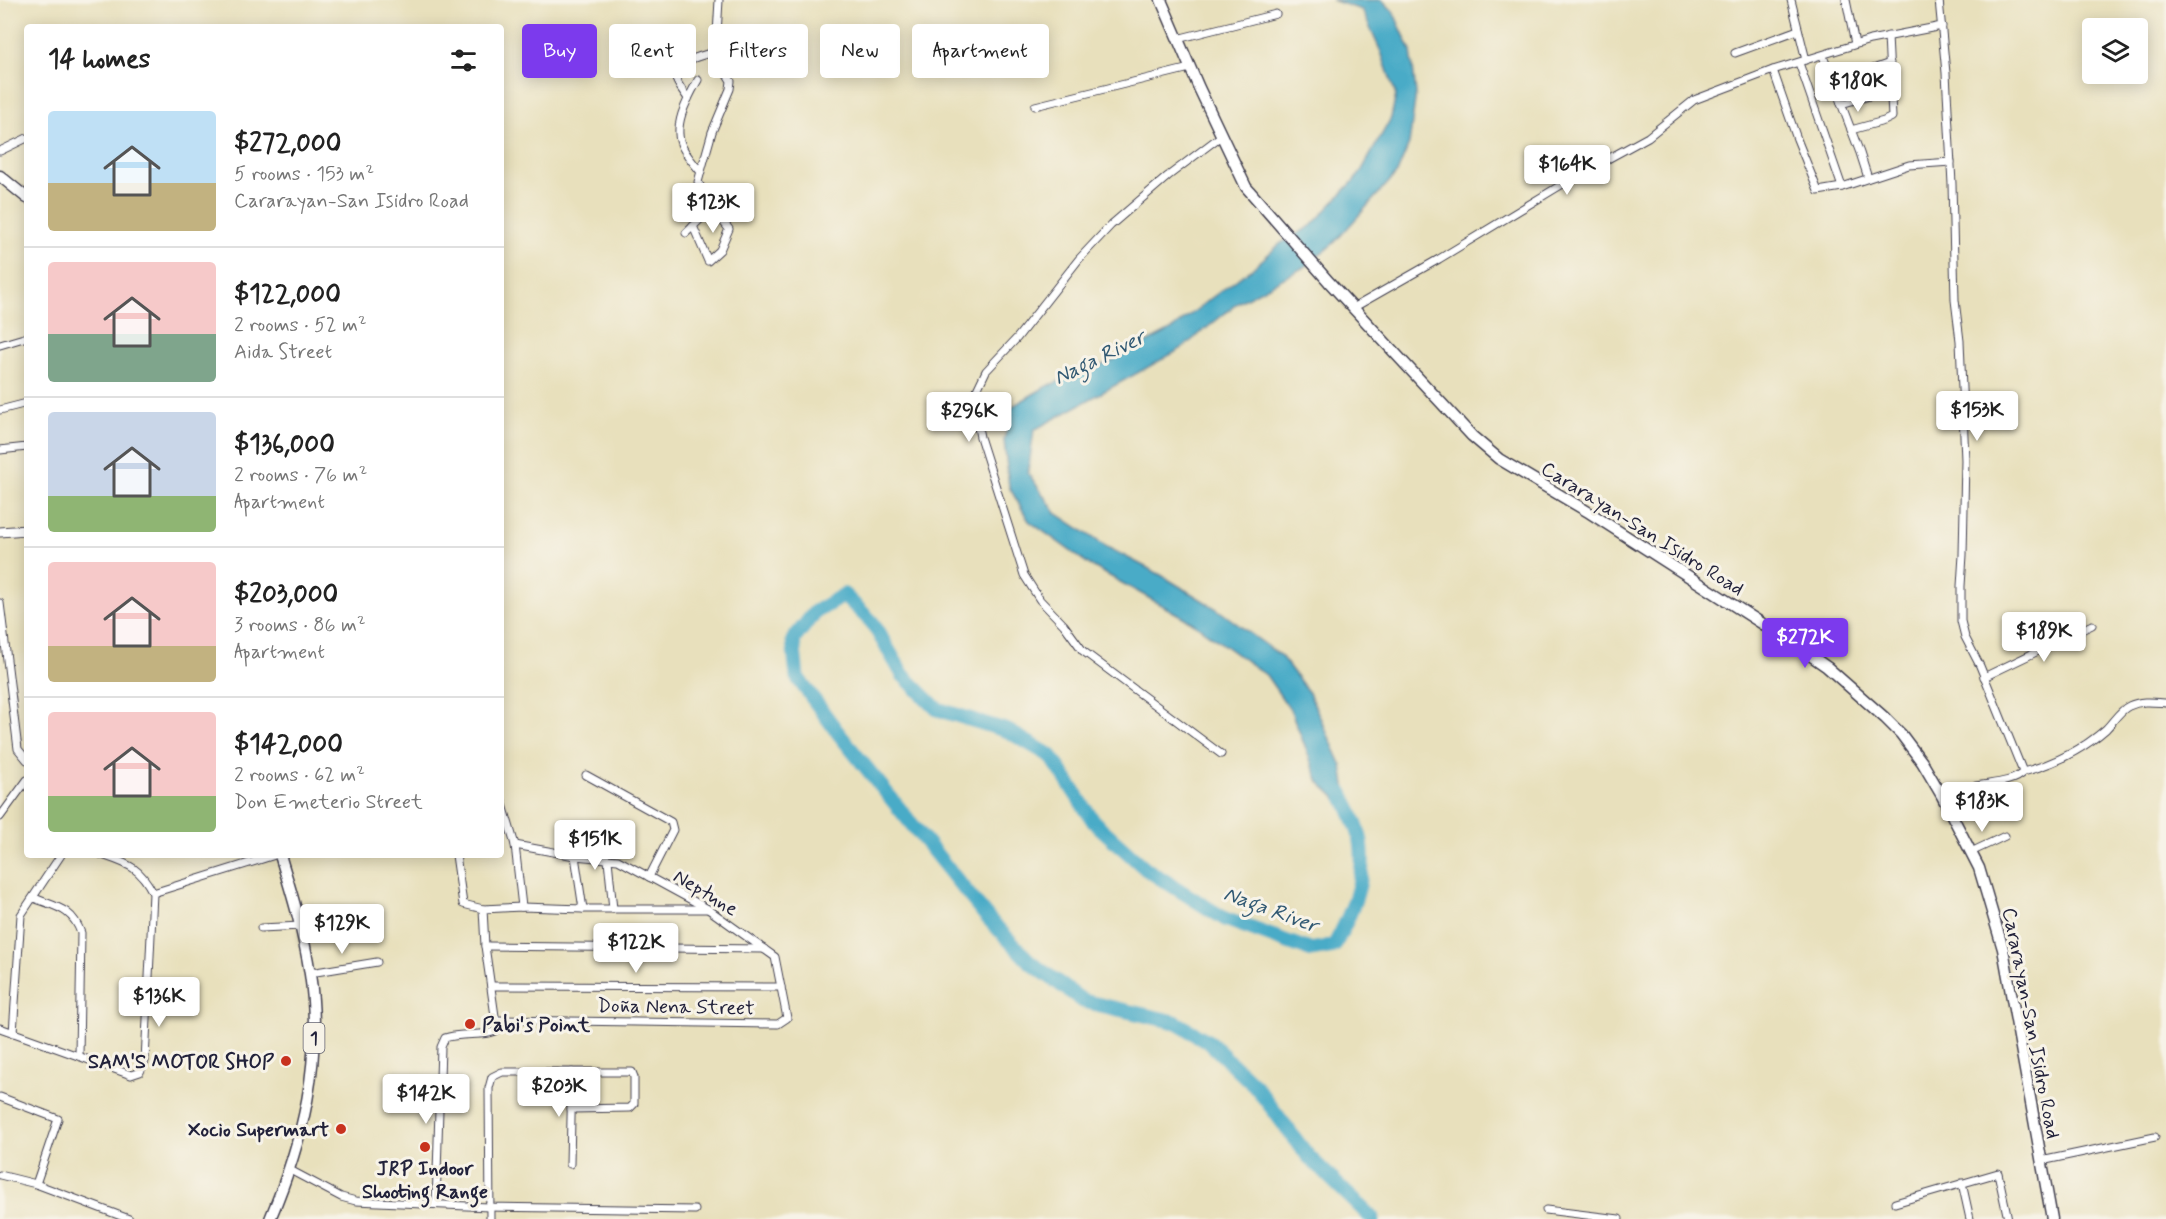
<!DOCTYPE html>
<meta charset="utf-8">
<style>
:root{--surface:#fff;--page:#f6f6f6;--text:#222;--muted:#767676;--line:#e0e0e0;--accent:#7c3aed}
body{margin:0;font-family:Mynerve,sans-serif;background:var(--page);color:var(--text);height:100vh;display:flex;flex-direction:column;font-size:22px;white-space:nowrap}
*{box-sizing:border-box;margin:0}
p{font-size:20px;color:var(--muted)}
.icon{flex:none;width:33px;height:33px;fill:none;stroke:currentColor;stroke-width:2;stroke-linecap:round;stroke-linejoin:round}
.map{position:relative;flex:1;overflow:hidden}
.side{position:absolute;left:24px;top:24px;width:480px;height:834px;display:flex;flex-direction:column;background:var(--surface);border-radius:6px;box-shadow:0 3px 15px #0003}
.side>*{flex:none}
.hud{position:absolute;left:522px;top:24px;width:570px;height:54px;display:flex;gap:12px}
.controls{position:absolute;left:2082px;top:18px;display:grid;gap:12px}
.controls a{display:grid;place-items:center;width:66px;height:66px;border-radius:6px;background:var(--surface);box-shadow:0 3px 15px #0003;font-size:30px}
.price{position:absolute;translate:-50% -51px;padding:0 14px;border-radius:6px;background:#fff;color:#222;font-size:20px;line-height:39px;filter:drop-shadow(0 2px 3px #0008)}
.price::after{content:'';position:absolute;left:50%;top:36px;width:18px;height:14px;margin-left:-9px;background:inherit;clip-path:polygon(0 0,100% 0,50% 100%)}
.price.selected{background:var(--accent);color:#fff}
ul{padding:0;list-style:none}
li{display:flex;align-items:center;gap:18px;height:150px;padding:0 24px}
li+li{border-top:2px solid var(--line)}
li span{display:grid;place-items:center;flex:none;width:168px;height:120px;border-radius:6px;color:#555}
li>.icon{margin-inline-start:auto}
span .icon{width:72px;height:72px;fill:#fffc;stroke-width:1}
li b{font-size:26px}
h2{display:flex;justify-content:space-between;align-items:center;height:72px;padding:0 24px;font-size:26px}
.tag{padding:0 21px;border-radius:6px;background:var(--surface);box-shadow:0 3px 15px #0003;font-size:21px;line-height:54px}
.tag.selected{background:var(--accent);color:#fff}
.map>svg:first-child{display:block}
.water{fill:#48abc7;stroke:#356681;stroke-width:1.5}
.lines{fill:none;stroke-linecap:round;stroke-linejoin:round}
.river{stroke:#48abc7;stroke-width:15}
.minor-casing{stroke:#403e4e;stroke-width:9}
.tertiary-casing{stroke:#403e4e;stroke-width:11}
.secondary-casing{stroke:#403e4e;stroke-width:13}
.primary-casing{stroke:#403e4e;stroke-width:13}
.minor{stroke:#fff;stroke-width:7}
.tertiary{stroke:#fff;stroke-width:9}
.secondary{stroke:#fff;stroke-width:10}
.primary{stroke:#fff;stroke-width:10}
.poi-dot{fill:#c8321e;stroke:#f7f3e8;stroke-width:2}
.labels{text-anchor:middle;stroke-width:6;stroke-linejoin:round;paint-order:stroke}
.shield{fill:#f7f3e8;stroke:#62616f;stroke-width:1.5}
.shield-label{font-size:18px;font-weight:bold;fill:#22223b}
.street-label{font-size:20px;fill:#22223b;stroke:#f7f3e8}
.poi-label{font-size:20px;font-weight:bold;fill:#22223b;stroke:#f7f3e8;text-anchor:end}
.water-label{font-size:21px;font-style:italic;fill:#315973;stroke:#f7f3e8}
</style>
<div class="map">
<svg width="2166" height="1219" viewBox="0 0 2166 1219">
<rect width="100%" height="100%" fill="#f7f3e8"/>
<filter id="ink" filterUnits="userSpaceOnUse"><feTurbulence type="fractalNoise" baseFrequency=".0167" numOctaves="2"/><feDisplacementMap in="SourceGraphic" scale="12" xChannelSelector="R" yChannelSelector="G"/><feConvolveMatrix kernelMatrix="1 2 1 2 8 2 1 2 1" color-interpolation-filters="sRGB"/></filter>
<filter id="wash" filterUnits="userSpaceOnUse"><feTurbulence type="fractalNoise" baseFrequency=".008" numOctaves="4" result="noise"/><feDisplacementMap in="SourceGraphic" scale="24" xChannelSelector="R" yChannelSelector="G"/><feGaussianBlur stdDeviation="1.35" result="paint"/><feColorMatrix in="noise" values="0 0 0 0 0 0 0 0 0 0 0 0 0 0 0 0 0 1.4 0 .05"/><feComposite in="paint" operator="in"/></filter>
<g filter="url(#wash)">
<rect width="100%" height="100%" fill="#e8e0bc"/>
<polygon class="water" points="1332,0 1382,0 1393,11 1411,51 1416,93 1409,144 1397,173 1334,243 1306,266 1239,302 1181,349 1034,430 1028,473 1056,513 1107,547 1161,575 1217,609 1281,656 1309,693 1342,766 1349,810 1319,782 1291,711 1266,675 1190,621 1090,565 1029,521 1009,487 1004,440 1011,407 1047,386 1109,362 1171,330 1210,299 1254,267 1281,243 1311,226 1359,175 1391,118 1396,95 1381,52 1362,10"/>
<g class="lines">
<path class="river" d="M1342 793C1349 808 1358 825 1361 842 1367 878 1351 915 1334 946L1310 950 1225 919 1146 869 1094 822 1051 756 1008 731 937 709 903 675 872 622 844 595 815 612 793 640 797 677 839 734 986 916 1030 962 1083 1001 1175 1022 1209 1042 1256 1087 1308 1156 1373 1219"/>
</g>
</g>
<g filter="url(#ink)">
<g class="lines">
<defs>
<g id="minor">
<polyline points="1791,0 1806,60"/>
<polyline points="1846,0 1855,44"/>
<path d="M1939 0 1946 73 1952 184 1955 300 1960 341 1965 460 1963 555 1961 586V621L1965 637 1980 666 2023 772C2013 783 1990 783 1976 786 1965 788 1954 792 1942 796"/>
<polyline points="1177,39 1276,14"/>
<polyline points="1735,53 1798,30"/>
<polyline points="1823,56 1860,153 1868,178"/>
<polyline points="1799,63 1842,187 1909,165 1951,162"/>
<path d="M698 80C688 98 671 127 683 148 687 156 694 164 700 171"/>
<polyline points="1833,83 1890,63"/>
<path d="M688 99C685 93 677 85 676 78 673 60 704 56 716 51"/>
<polyline points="1841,104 1891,90"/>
<polyline points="1035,106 1190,68"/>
<polyline points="1851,130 1884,121 1892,117 1888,36"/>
<polyline points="1221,136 1168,176 1111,225 1079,259 1017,338 986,371 975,394 975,413 980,437 1024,575 1040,600 1064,625 1083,651 1221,754"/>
<polyline points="0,151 27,138"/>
<polyline points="1842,187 1818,191 1797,139 1773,70 1870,40 1942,26"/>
<polyline points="693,226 708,261 720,250 729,229 712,208"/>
<polyline points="686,233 712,208 698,182 712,132 730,89 731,81 718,60 716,51 719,0"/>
<polyline points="1353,308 1439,259 1571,179 1648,137 1694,100 1773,70"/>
<polyline points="0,345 27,337"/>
<polyline points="0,410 27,403"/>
<polyline points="0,450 27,447"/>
<polyline points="0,603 18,749 27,760"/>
<polyline points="1984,677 2092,625"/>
<path d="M2023 772C2054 764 2082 750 2106 729 2113 722 2120 710 2129 706 2141 700 2153 702 2166 703"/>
<polyline points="586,775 671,822 673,830 649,877"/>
<polyline points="501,798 515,845 522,907"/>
<polyline points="0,817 27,780"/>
<polyline points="1971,852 2005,836"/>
<polyline points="456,855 463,904 483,909 522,907 583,909 707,909"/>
<polyline points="575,856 583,909"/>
<polyline points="608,860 613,909"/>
<polyline points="153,893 275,855"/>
<path d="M34 898C56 907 72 908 81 933L79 1056"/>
<polyline points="261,928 301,926"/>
<polyline points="485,946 764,949"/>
<polyline points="310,973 377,962"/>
<polyline points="491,986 781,987"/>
<polyline points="496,1020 778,1024 787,1018 775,957 708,909 618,860 575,856 515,845"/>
<path d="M0 1028 131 1075 140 1072 145 1061 153 893C140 867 128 864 102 855"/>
<polyline points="13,1033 21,915 61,855"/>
<polyline points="0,1097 58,1119 36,1184"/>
<polyline points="2041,1161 2155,1137"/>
<polyline points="570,1164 572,1072"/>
<polyline points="290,1170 341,1197 356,1201 489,1207 695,1210"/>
<polyline points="0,1175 36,1184 129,1219"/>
<polyline points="1962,1183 1970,1219"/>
<polyline points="1895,1203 1998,1173 2008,1219"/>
<path d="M436 1204 441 1047 445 1038C460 1032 487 1037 497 1030L485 946 483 909"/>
<polyline points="1546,1210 1619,1219"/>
<polyline points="490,1219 489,1088 492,1077 502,1072 632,1072 634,1077 634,1104 630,1108 571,1109"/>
</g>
<polyline id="tertiary" points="0,532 27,530"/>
<polyline id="secondary" points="1161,0 1199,88 1246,187 1329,282 1472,436 1499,459 1590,513 1794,644 1827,667 1885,718 1901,734 1922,762 1942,796 1979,868 2003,949 2052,1219"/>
<g id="primary">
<polyline points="0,176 27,198"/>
<path d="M270 1219C303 1141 323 1060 310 974 304 934 292 894 280 855"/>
</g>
</defs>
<use href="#minor" class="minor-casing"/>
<use href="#tertiary" class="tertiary-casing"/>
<use href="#secondary" class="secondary-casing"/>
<use href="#primary" class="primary-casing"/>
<use href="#minor" class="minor"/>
<use href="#tertiary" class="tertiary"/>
<use href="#secondary" class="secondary"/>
<use href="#primary" class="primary"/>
</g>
</g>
<g class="poi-dot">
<circle cx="470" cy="1024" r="6"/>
<circle cx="286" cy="1061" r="6"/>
<circle cx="341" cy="1129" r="6"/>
<circle cx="425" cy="1147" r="6"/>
</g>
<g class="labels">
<rect class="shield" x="303.5" y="1023" width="21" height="30" rx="4.5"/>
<g class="shield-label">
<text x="314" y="1044">1</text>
</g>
<g class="street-label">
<text transform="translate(1643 528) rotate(32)" y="7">Cararayan-San Isidro Road</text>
<text transform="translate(706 892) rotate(31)" y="7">Neptune</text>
<text transform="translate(676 1006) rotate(1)" y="7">Doña Nena Street</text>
<text transform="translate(2032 1023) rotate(79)" y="7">Cararayan-San Isidro Road</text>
</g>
<g class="poi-label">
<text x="482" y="1031" text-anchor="start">Pabi's Point</text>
<text x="274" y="1068">SAM'S MOTOR SHOP</text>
<text x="329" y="1136">Xocio Supermart</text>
<text x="425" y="1175" text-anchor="middle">JRP Indoor<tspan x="425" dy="23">Shooting Range</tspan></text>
</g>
<g class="water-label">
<text transform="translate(1099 357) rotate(-26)" y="7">Naga River</text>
<text transform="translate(1271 909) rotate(20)" y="7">Naga River</text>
</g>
</g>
</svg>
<div class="controls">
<a><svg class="icon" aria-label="layers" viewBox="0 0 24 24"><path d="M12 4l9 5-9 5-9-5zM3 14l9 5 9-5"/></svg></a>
</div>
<b class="price" style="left:1858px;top:113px">$180K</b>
<b class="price" style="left:1567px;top:196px">$164K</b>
<b class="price" style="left:713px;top:234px">$123K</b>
<b class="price" style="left:1977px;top:442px">$153K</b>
<b class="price" style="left:969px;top:443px">$296K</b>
<b class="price" style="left:2044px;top:663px">$189K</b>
<b class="price selected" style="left:1805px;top:669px">$272K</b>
<b class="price" style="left:1982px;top:833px">$183K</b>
<b class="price" style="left:595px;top:871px">$151K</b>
<b class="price" style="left:342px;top:955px">$129K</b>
<b class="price" style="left:636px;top:974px">$122K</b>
<b class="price" style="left:159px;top:1028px">$136K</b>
<b class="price" style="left:559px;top:1118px">$203K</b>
<b class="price" style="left:426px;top:1125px">$142K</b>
<div class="hud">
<a class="tag selected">Buy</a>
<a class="tag">Rent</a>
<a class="tag">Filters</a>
<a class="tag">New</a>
<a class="tag">Apartment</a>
</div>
<section class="side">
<h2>14 homes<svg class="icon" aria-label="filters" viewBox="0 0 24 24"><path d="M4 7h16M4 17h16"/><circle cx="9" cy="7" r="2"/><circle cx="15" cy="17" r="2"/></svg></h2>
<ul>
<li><span style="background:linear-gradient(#bfe0f5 60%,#c2b280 0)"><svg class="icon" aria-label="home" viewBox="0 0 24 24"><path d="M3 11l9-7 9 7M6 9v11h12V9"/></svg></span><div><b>$272,000</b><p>5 rooms · 153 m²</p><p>Cararayan-San Isidro Road</p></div></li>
<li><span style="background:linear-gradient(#f6c9c9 60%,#7fa58c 0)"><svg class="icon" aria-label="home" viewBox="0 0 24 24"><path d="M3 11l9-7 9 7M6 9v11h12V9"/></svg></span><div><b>$122,000</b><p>2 rooms · 52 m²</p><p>Aida Street</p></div></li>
<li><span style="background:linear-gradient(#c9d6e8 70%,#8fb573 0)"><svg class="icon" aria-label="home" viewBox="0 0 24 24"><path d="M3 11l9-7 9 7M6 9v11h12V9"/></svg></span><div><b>$136,000</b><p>2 rooms · 76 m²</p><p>Apartment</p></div></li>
<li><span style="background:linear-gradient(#f6c9c9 70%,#c2b280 0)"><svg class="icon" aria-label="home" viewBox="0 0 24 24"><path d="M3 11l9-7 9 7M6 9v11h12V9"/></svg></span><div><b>$203,000</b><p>3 rooms · 86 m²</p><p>Apartment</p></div></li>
<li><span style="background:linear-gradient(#f6c9c9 70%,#8fb573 0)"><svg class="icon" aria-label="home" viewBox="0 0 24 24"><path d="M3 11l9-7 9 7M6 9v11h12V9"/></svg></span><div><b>$142,000</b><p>2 rooms · 62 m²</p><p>Don Emeterio Street</p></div></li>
</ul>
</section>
</div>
